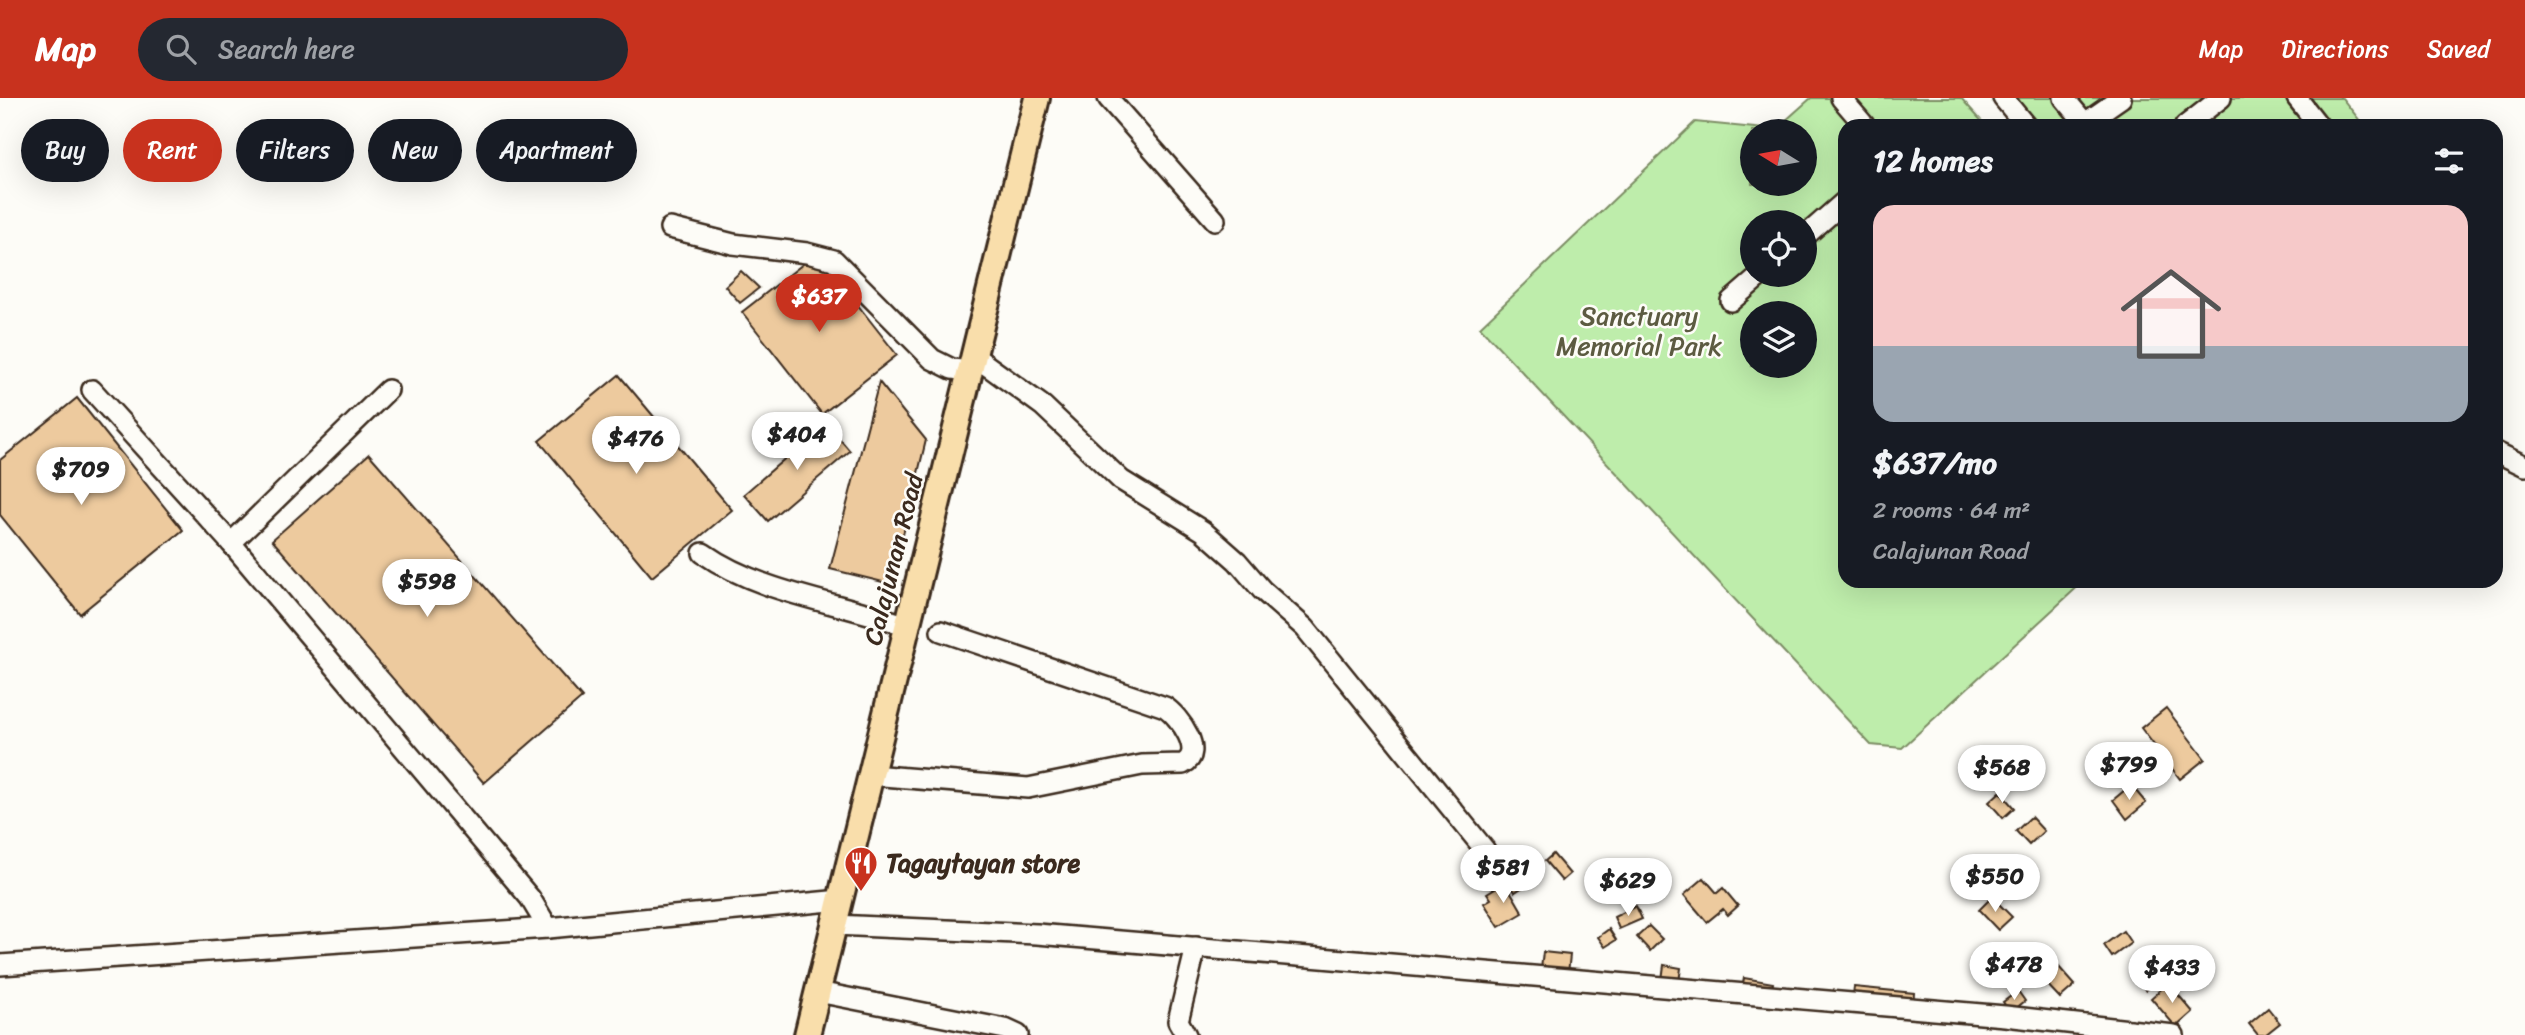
<!DOCTYPE html>
<meta charset="utf-8">
<style>
:root{--surface:#171b24;--page:#242831;--text:#f1f3f6;--muted:#9ea1a6;--line:#363941;--accent:#c8321e}
body{margin:0;font-family:Sriracha,sans-serif;background:var(--page);color:var(--text);height:100vh;display:flex;flex-direction:column;font-size:26px;white-space:nowrap}
*{box-sizing:border-box;margin:0}
p{font-size:23px;color:var(--muted)}
.icon{flex:none;width:38px;height:38px;fill:none;stroke:currentColor;stroke-width:2;stroke-linecap:round;stroke-linejoin:round}
.map{position:relative;flex:1;overflow:hidden}
.panel{position:absolute;left:1838px;top:21px;width:665px;height:469px;display:flex;flex-direction:column;background:var(--surface);border-radius:21px;box-shadow:0 7px 28px #0002}
.panel>*{flex:none}
.guide{position:absolute;left:21px;top:21px;width:665px;height:63px;display:flex;gap:14px}
.needle{width:46px;rotate:281deg}
.buttons{position:absolute;left:1740px;top:21px;display:grid;gap:14px}
.buttons a{display:grid;place-items:center;width:77px;height:77px;border-radius:50%;background:var(--surface);box-shadow:0 7px 28px #0002;font-size:35px}
.price{position:absolute;translate:-50% -60px;padding:0 16px;border-radius:24px;background:#fff;color:#222;font-size:23px;line-height:46px;filter:drop-shadow(0 2px 4px #0008)}
.price::after{content:'';position:absolute;left:50%;top:42px;width:21px;height:16px;margin-left:-10px;background:inherit;clip-path:polygon(0 0,100% 0,50% 100%)}
.price.current{background:var(--accent);color:#fff}
ul{padding:0;list-style:none}
li{display:grid;align-content:center;gap:14px;height:371px;padding:0 35px}
li+li{border-top:2px solid var(--line)}
li span{display:grid;place-items:center;height:217px;border-radius:21px;color:#555}
li>.icon{margin-inline-start:auto}
span .icon{width:126px;height:126px;fill:#fffc;stroke-width:1}
li b{font-size:30px}
h2{display:flex;justify-content:space-between;align-items:center;height:84px;padding:0 35px;font-size:30px}
.pill{padding:0 24px;border-radius:32px;background:var(--surface);box-shadow:0 7px 28px #0002;font-size:24px;line-height:63px}
.pill.current{background:var(--accent);color:#fff}
header{display:flex;align-items:center;gap:42px;box-sizing:border-box;height:98px;padding:0 35px;background:var(--accent);color:#fff}
header strong{font-size:33px}
nav{display:flex;gap:38px;margin-inline-start:auto;font-size:24px}
.search{width:490px;height:63px;background:var(--page);display:flex;align-items:center;gap:18px;box-sizing:border-box;padding:0 24px;border-radius:38px;color:var(--muted);font-size:26px}
.map>svg:first-child{display:block}
.green{fill:#beedab;stroke:#7c8c64;stroke-width:2;fill-rule:evenodd}
.building{fill:#edca9e;stroke:#3b2a1e;stroke-width:2}
.lines{fill:none;stroke-linecap:round;stroke-linejoin:round}
.minor-casing{stroke:#3b2a1e;stroke-width:24}
.major-casing{stroke:#3b2a1e;stroke-width:30}
.minor{stroke:#fdfcf7;stroke-width:19}
.major{stroke:#f9deab;stroke-width:24}
.labels{text-anchor:middle;stroke-width:5;stroke-linejoin:round;paint-order:stroke}
.park-label{font-size:26px;fill:#5c5b41;stroke:#fdfcf7}
.street-label{font-size:26px;fill:#3b2a1e;stroke:#fdfcf7}
.poi-label{font-size:26px;font-weight:bold;fill:#3b2a1e;stroke:#fdfcf7;text-anchor:start}
</style>
<header>
<strong>Map</strong>
<div class="search"><svg class="icon" aria-label="search" viewBox="0 0 24 24"><circle cx="10" cy="10" r="6"/><path d="M15 15l6 6"/></svg>Search here</div>
<nav><a>Map</a><a>Directions</a><a>Saved</a></nav>
</header>
<div class="map">
<svg width="2525" height="937" viewBox="0 0 2525 937">
<rect width="100%" height="100%" fill="#fdfcf7"/>
<filter id="ink" filterUnits="userSpaceOnUse"><feTurbulence type="fractalNoise" baseFrequency=".0143" numOctaves="2"/><feDisplacementMap in="SourceGraphic" scale="14" xChannelSelector="R" yChannelSelector="G"/><feConvolveMatrix kernelMatrix="1 2 1 2 8 2 1 2 1" color-interpolation-filters="sRGB"/></filter>
<g filter="url(#ink)">
<g class="green">
<path d="M1811 0H1961L1986 28H1844V483H2084L1902 650 1871 647 1480 229 1695 24 1775 32ZM1752 33H1804V86H1752ZM1752 124H1804V177H1752ZM1752 215H1804V268H1752Z"/>
<polygon points="2010,0 2342,0 2364,28 2034,28"/>
</g>
<g class="building">
<polygon points="817,155 897,257 822,316 742,214"/>
<polygon points="741,173 759,190 740,205 725,188"/>
<polygon points="619,277 732,412 652,479 539,343"/>
<polygon points="879,284 926,342 891,486 830,471"/>
<polygon points="77,300 183,432 80,516 0,417 0,362"/>
<polygon points="826,325 850,353 768,423 744,396"/>
<polygon points="369,356 582,600 484,685 272,442"/>
<polygon points="2166,610 2205,661 2180,681 2141,630"/>
<polygon points="2131,687 2146,705 2127,721 2113,702"/>
<polygon points="2000,694 2014,710 2003,720 1989,704"/>
<polygon points="2031,719 2044,733 2029,747 2016,733"/>
<polygon points="1553,756 1570,776 1562,783 1545,763"/>
<polygon points="1522,768 1532,783 1515,794 1505,779"/>
<polygon points="1704,780 1717,795 1723,790 1738,808 1728,817 1723,811 1707,824 1684,797"/>
<polygon points="1505,784 1523,815 1499,829 1484,805 1491,801 1487,795"/>
<polygon points="1992,799 2012,819 1998,832 1979,812"/>
<polygon points="1636,808 1642,821 1619,831 1614,819"/>
<polygon points="1649,828 1662,841 1650,853 1637,839"/>
<polygon points="1609,831 1616,842 1605,849 1598,839"/>
<polygon points="2123,833 2131,845 2112,859 2104,847"/>
<polygon points="1543,854 1570,857 1568,875 1541,871"/>
<polygon points="2146,863 2160,881 2146,892 2132,875"/>
<polygon points="1664,867 1681,870 1679,884 1662,882"/>
<polygon points="2058,868 2075,887 2060,900 2043,882"/>
<polygon points="1744,880 1773,885 1771,896 1742,891"/>
<polygon points="2168,885 2193,914 2176,929 2151,900"/>
<polygon points="1854,889 1914,895 1913,909 1852,903"/>
<polygon points="2018,893 2025,903 2011,914 2003,904"/>
<polygon points="2268,910 2280,925 2265,937 2258,937 2249,926"/>
</g>
<g class="lines">
<defs>
<g id="minor">
<polyline points="1108,0 1215,122"/>
<polyline points="1841,0 1865,28"/>
<polyline points="2003,0 2026,28"/>
<polyline points="2064,0 2085,25 2121,0"/>
<polyline points="2297,0 2319,28"/>
<polyline points="2185,28 2221,0"/>
<polyline points="670,130 733,146 807,155 834,162 932,261 952,271 970,273"/>
<polyline points="1804,139 1844,104"/>
<polyline points="1731,203 1761,177"/>
<polyline points="974,258 1043,308 1121,382 1203,433 1237,463 1262,492 1305,530 1485,752"/>
<polyline points="92,292 231,445"/>
<polyline points="388,292 231,445 530,800 548,830"/>
<polyline points="2496,354 2525,368"/>
<path d="M703 455C761 496 841 504 907 528"/>
<path d="M871 677 1028 690 1142 667 1183 666C1206 655 1179 618 1165 609L941 533"/>
<polyline points="834,827 1037,836 2005,918 2174,937"/>
<polyline points="0,867 548,830 841,802"/>
<polyline points="818,894 1005,931 1018,937"/>
<polyline points="1186,937 1178,923 1196,849"/>
</g>
<polyline id="major" points="807,937 1037,0"/>
</defs>
<use href="#minor" class="minor-casing"/>
<use href="#major" class="major-casing"/>
<use href="#minor" class="minor"/>
<use href="#major" class="major"/>
</g>
</g>
<defs>
<symbol id="restaurant-pin" viewBox="-11 -11 22 30"><path d="M0 17L-7.5 6A9.5 9.5 0 1 1 7.5 6Z" fill="#c8321e" stroke="#fdfcf7"/><path d="M-5-6h1v4h1v-4h1v4h1v-4h1v5L-1.5 .5V6h-2V.5L-5-1ZM5-6V6H3V1.5H1.5Q1.5-4 5-6Z" fill="#fff"/></symbol>
</defs>
<g fill-rule="evenodd">
<use href="#restaurant-pin" x="842" y="746" width="38" height="52"/>
</g>
<g class="labels">
<g class="park-label">
<text x="1639" y="227">Sanctuary<tspan x="1639" dy="30">Memorial Park</tspan></text>
</g>
<g class="street-label">
<text transform="translate(893 461) rotate(-76)" y="9">Calajunan Road</text>
</g>
<g class="poi-label">
<text x="886" y="774">Tagaytayan store</text>
</g>
</g>
</svg>
<div class="buttons">
<a><svg class="needle" viewBox="-14 -14 28 28"><path d="M0-13l5 13h-10z" fill="#e53935"/><path d="M0 13l5-13h-10z" fill="#9ea1a6"/></svg></a>
<a><svg class="icon" aria-label="locate" viewBox="0 0 24 24"><circle cx="12" cy="12" r="6"/><path d="M12 2v4M12 18v4M2 12h4M18 12h4"/></svg></a>
<a><svg class="icon" aria-label="layers" viewBox="0 0 24 24"><path d="M12 4l9 5-9 5-9-5zM3 14l9 5 9-5"/></svg></a>
</div>
<b class="price current" style="left:819px;top:236px">$637</b>
<b class="price" style="left:797px;top:374px">$404</b>
<b class="price" style="left:636px;top:378px">$476</b>
<b class="price" style="left:81px;top:409px">$709</b>
<b class="price" style="left:427px;top:521px">$598</b>
<b class="price" style="left:2129px;top:704px">$799</b>
<b class="price" style="left:2002px;top:707px">$568</b>
<b class="price" style="left:1503px;top:807px">$581</b>
<b class="price" style="left:1995px;top:816px">$550</b>
<b class="price" style="left:1628px;top:820px">$629</b>
<b class="price" style="left:2014px;top:904px">$478</b>
<b class="price" style="left:2172px;top:907px">$433</b>
<div class="guide">
<a class="pill">Buy</a>
<a class="pill current">Rent</a>
<a class="pill">Filters</a>
<a class="pill">New</a>
<a class="pill">Apartment</a>
</div>
<section class="panel">
<h2>12 homes<svg class="icon" aria-label="filters" viewBox="0 0 24 24"><path d="M4 7h16M4 17h16"/><circle cx="9" cy="7" r="2"/><circle cx="15" cy="17" r="2"/></svg></h2>
<ul>
<li><span style="background:linear-gradient(#f6c9c9 65%,#9aa5b1 0)"><svg class="icon" aria-label="home" viewBox="0 0 24 24"><path d="M3 11l9-7 9 7M6 9v11h12V9"/></svg></span><div><b>$637/mo</b><p>2 rooms · 64 m²</p><p>Calajunan Road</p></div></li>
</ul>
</section>
</div>
